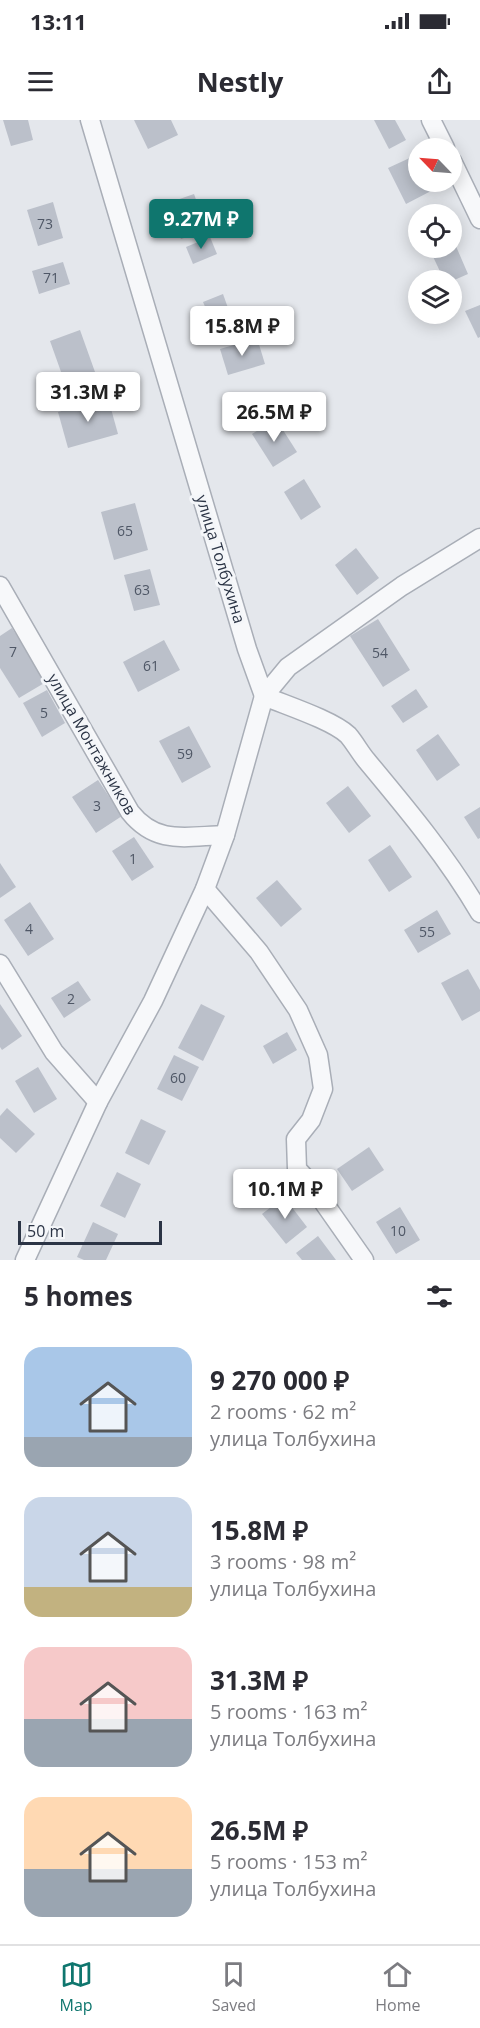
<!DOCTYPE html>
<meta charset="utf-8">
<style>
:root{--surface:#fff;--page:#f2f2f3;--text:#2b2b33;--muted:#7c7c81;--line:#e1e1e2;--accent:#0f766e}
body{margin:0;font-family:"Open Sans",sans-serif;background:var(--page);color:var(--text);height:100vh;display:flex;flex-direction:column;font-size:22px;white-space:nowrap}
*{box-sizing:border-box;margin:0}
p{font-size:20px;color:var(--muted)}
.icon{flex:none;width:33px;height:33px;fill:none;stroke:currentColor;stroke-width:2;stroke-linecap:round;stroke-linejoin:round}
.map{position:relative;height:1140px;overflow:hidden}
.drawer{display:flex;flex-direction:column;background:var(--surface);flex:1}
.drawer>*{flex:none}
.needle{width:39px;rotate:295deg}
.tools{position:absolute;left:408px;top:18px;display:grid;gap:12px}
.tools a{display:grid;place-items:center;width:54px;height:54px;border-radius:50%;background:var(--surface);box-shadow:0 3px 15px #0003;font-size:30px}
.scale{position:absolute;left:18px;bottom:15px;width:144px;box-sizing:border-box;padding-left:6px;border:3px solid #2b3445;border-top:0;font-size:16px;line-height:21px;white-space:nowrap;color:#2b3445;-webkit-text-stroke:4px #f4f6f9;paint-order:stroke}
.price{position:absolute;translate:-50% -51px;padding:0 14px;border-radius:6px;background:#fff;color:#222;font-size:20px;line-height:39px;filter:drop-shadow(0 2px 3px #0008)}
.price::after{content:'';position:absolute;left:50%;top:36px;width:18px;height:14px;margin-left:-9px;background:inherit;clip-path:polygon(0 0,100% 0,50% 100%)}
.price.selected{background:var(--accent);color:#fff}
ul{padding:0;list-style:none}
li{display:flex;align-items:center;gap:18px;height:150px;padding:0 24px}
li span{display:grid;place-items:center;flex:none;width:168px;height:120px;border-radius:18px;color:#555}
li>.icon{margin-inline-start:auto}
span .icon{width:72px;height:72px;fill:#fffc;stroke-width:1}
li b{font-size:26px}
h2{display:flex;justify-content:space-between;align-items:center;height:72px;padding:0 24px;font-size:26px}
.status{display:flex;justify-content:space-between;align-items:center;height:42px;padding:0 30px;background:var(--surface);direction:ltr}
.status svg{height:16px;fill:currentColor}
header{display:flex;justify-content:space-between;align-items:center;height:78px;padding:0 24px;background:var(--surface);font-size:27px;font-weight:700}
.tabs{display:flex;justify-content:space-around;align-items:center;height:84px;border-top:2px solid var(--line);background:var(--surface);font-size:16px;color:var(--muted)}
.tabs a{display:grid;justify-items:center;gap:3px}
.tabs .selected{color:var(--accent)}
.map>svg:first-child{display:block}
.building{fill:#bbc0ca}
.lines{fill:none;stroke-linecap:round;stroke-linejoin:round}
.minor-casing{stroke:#a9aeb7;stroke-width:21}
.minor{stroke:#f7f8fa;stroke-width:18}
.labels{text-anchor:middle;stroke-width:6;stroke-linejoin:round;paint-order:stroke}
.number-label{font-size:14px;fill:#4f5766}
.street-label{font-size:16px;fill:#2b3445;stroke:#f4f6f9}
</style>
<div class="status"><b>13:11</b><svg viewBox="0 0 49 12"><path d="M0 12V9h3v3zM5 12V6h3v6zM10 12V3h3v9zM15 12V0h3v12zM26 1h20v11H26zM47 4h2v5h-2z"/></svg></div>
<header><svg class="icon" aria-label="menu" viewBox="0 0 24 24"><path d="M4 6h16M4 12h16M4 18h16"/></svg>Nestly<svg class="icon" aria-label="share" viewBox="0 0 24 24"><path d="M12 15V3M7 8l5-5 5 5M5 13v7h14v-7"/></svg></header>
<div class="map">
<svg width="480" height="1140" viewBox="0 0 480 1140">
<rect width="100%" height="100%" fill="#e4e7ec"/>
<g class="building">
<polygon points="3,0 28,0 33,20 11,26"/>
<polygon points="134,0 171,0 178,15 148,29"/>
<polygon points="374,0 395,0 406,20 389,29"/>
<polygon points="414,36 418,45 418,62 427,62 431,71 406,84 388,48"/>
<polygon points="194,74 207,110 181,119 168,83"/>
<polygon points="53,82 63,118 38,126 27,90"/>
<polygon points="210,117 217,134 193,144 186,127"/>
<polygon points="452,117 468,154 452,161 444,160 429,128 452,128"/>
<polygon points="63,142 70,164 39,174 32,151"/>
<polygon points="223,174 228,188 209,196 203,182"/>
<polygon points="480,185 480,217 478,218 465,191"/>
<polygon points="80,210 95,252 65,263 50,221"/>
<polygon points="257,218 265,244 228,255 220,229"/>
<polygon points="108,278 118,314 68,328 58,292"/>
<polygon points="276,299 297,332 273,347 252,314"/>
<polygon points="304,359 321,387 301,400 284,372"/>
<polygon points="135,383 148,430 114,440 101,392"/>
<polygon points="356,428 379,458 357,475 335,445"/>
<polygon points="150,449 160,485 134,491 124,455"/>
<polygon points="378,499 410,550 383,567 350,516"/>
<polygon points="12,508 46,562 19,578 0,548 0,516"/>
<polygon points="164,520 180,550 138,572 123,542"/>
<polygon points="416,569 428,587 403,603 391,586"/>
<polygon points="47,570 65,603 42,617 23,583"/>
<polygon points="189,606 211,647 182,663 159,621"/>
<polygon points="438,614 460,645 437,661 416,630"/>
<polygon points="98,660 122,696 96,713 72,677"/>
<polygon points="348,666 371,696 349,713 326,683"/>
<polygon points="480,687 480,718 478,719 464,697"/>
<polygon points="134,717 154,747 132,761 112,731"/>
<polygon points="390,725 412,757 389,772 368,740"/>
<polygon points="0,743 16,767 0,778"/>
<polygon points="277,760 302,789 281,807 256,778"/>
<polygon points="30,782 54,819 28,836 4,800"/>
<polygon points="437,790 451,814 418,833 404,810"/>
<polygon points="468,849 480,870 480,891 462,901 441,863"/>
<polygon points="78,861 91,880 64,898 51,878"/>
<polygon points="0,884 22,916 2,930 0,927"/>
<polygon points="201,884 225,896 203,941 178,928"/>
<polygon points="287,912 297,930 273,944 263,926"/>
<polygon points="174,935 199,947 182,981 157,969"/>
<polygon points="38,947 57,979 34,993 15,961"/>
<polygon points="7,988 35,1014 16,1033 0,1018 0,996"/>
<polygon points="141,999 166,1011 149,1045 125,1033"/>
<polygon points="369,1027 384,1050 352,1071 337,1049"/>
<polygon points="117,1052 141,1064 125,1098 100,1086"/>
<polygon points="284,1077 307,1107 286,1124 262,1094"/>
<polygon points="400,1087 420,1120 396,1134 376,1102"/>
<polygon points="93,1102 118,1114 106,1140 84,1140 77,1137"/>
<polygon points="318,1116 336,1140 302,1140 296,1133"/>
</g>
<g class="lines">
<defs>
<g id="minor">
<path d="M90 0 247 529 264 576C285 585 332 600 348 615 355 623 360 633 367 641 407 689 448 738 480 793"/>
<polyline points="431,0 445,28"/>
<polyline points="452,41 480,99"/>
<path d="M0 466 130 692C157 726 187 716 225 715"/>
<polyline points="205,769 259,832 298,890 318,935 323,969 311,1000 296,1019 297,1049 310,1063 364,1140"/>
<polyline points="0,844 54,932 98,982"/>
<polyline points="25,1140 98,982 153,881 205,769 225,715 264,576 288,547 402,466 480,418"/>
</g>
</defs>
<use href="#minor" class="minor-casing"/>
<use href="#minor" class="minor"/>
</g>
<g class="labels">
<g class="number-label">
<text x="45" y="109">73</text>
<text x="51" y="163">71</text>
<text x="125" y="416">65</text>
<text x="142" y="475">63</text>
<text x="13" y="537">7</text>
<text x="380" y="538">54</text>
<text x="151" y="551">61</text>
<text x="44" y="598">5</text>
<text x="185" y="639">59</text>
<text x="97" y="691">3</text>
<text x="133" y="744">1</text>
<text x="29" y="814">4</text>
<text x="427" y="817">55</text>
<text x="71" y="884">2</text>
<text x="178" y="963">60</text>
<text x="398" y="1116">10</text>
</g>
<g class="street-label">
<text transform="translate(221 439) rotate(73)" y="6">улица Толбухина</text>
<text transform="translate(92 624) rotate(60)" y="6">улица Монтажников</text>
</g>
</g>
</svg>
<div class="tools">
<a><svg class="needle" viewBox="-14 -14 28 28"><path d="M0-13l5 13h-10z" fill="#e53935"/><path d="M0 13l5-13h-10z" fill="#7c7c81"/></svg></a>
<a><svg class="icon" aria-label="locate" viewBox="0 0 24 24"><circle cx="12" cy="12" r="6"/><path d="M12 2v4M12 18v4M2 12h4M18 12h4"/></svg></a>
<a><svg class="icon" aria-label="layers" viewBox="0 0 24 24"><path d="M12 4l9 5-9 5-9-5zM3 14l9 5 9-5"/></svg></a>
</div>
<div class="scale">50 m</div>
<b class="price selected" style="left:201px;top:130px">9.27M ₽</b>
<b class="price" style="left:242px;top:237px">15.8M ₽</b>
<b class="price" style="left:88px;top:303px">31.3M ₽</b>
<b class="price" style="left:274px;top:323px">26.5M ₽</b>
<b class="price" style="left:285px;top:1100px">10.1M ₽</b>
</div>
<section class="drawer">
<h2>5 homes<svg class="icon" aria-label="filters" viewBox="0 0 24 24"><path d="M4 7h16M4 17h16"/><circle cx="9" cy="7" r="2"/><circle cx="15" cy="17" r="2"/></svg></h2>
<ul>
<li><span style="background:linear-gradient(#a9c7e8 75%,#9aa5b1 0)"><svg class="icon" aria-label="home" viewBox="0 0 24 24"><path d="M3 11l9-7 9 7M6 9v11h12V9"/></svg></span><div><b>9 270 000 ₽</b><p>2 rooms · 62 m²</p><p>улица Толбухина</p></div></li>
<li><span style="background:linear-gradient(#c9d6e8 75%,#c2b280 0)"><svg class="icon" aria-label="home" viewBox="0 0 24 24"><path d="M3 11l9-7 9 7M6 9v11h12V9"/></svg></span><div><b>15.8M ₽</b><p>3 rooms · 98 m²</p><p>улица Толбухина</p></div></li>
<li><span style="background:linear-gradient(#f6c9c9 60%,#9aa5b1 0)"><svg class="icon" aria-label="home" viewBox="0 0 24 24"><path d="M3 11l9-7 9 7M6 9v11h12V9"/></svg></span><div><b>31.3M ₽</b><p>5 rooms · 163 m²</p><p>улица Толбухина</p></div></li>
<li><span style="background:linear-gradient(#ffd9b3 60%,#9aa5b1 0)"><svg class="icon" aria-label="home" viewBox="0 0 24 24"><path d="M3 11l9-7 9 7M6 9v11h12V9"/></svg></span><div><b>26.5M ₽</b><p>5 rooms · 153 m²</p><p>улица Толбухина</p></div></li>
</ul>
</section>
<nav class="tabs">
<a class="selected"><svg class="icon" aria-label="map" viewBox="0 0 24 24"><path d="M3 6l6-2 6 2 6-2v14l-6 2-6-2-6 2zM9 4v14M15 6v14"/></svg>Map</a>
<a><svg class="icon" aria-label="saved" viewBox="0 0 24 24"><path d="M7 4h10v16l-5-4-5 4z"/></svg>Saved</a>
<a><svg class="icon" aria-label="home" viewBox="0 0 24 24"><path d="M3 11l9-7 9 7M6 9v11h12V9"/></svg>Home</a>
</nav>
